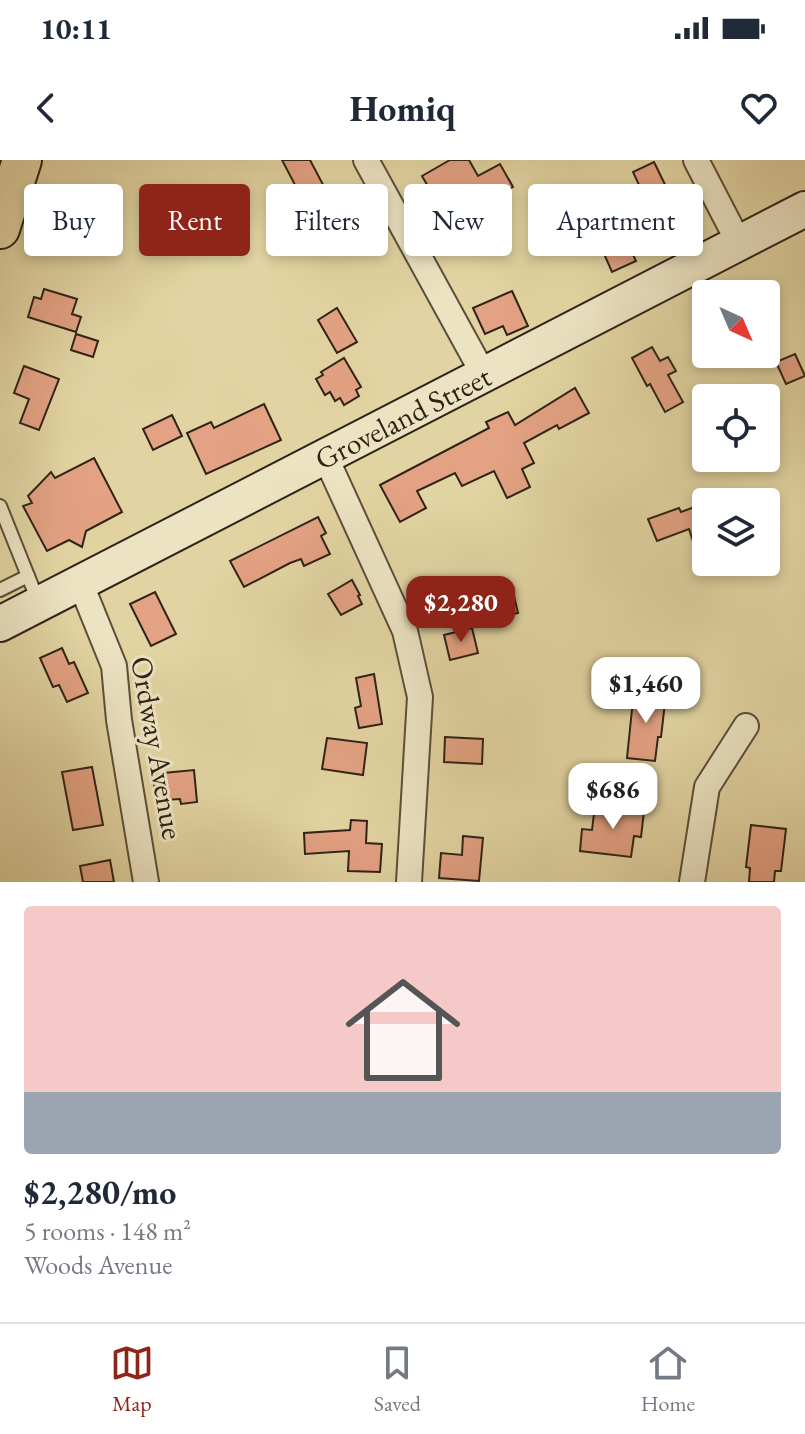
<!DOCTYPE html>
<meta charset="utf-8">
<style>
:root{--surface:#fff;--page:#f6f6f7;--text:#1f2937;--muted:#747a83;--line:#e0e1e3;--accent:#8f2418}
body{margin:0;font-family:"EB Garamond",serif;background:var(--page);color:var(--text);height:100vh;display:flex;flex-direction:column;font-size:30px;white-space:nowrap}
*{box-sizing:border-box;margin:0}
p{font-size:26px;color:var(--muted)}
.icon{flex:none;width:44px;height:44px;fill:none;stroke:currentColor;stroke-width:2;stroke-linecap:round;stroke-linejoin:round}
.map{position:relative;height:722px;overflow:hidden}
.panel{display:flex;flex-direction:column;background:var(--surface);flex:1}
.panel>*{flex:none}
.guide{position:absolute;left:24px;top:24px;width:758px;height:72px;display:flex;gap:16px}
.needle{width:52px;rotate:136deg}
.controls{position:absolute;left:692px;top:120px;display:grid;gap:16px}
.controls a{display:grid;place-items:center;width:88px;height:88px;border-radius:8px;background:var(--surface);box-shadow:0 4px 12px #0003;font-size:40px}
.price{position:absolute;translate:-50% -68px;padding:0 18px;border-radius:16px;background:#fff;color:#222;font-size:26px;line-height:52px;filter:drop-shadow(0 2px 4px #0008)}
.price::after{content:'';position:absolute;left:50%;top:48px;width:24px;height:18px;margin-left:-12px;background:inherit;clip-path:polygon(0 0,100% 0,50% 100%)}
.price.active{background:var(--accent);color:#fff}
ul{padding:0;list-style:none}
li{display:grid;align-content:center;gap:16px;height:424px;padding:0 24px}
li+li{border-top:2px solid var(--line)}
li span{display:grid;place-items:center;height:248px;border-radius:8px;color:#555}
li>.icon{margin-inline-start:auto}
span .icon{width:144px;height:144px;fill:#fffc;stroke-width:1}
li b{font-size:34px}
.tag{padding:0 28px;border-radius:8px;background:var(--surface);box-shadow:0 4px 12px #0003;font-size:28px;line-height:72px}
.tag.active{background:var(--accent);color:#fff}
.status{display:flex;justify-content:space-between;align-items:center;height:56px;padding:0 40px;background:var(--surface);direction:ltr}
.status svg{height:22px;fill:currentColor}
header{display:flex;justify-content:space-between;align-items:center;height:104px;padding:0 24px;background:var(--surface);font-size:36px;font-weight:700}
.dock{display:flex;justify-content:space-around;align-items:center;height:112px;border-top:2px solid var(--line);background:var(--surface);font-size:22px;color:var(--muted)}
.dock a{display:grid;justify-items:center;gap:4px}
.dock .active{color:var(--accent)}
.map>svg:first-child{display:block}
.building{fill:#e3a283;stroke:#2f2316;stroke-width:2}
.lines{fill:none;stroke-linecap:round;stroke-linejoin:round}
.service-casing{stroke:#5c4f39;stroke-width:16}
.minor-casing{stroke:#5c4f39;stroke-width:28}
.secondary-casing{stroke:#2f2316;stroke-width:38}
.primary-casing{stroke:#2f2316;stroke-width:42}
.service{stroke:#ece3c3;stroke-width:12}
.minor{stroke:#ece3c3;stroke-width:24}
.secondary{stroke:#ece3c3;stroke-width:34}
.primary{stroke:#e2d4a2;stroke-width:38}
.labels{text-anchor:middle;stroke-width:6;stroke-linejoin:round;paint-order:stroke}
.street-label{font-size:30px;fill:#2f2316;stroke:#ece3c3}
</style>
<div class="status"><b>10:11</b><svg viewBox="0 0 49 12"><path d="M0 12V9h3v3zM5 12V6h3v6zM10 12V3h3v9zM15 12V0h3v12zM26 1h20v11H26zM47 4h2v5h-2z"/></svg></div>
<header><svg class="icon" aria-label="back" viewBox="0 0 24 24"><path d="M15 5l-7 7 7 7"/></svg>Homiq<svg class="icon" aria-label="heart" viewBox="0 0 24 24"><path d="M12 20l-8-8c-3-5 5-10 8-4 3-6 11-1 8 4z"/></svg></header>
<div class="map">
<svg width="805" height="722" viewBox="0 0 805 722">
<rect width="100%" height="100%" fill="#e2d4a2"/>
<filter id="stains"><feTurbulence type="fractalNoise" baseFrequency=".0025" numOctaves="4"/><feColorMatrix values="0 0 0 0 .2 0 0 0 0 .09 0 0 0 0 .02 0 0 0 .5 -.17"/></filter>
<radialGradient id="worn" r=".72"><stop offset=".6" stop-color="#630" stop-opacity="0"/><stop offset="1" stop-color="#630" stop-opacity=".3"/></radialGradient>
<g class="building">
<polygon points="282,0 310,0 338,53 316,65"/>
<polygon points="450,0 469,0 478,16 500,4 513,27 472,51 458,27 436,40 422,16"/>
<polygon points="654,2 672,39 674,38 689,66 684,68 689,77 673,86 667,75 663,77 633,12"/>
<polygon points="576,49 585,71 565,79 556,57"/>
<polygon points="73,51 101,59 91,93 63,84"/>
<polygon points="621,69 636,101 612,112 598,80"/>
<polygon points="44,129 77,139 72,154 81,157 76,172 28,157 34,137 41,139"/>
<polygon points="512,131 528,166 507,175 503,166 485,174 473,148"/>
<polygon points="337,148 357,182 337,193 318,160"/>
<polygon points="76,174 98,181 93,197 71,190"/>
<polygon points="652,187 660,201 668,197 676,211 668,215 683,242 665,252 650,224 647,226 632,198"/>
<polygon points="795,194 805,216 786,224 776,202"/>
<polygon points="344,198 361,227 356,230 359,236 344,245 340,238 335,241 330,232 325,235 316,219 323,215 321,212"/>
<polygon points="24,206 59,219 39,270 20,263 29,239 14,233"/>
<polygon points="575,228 589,253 559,269 557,265 524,283 534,303 522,309 530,327 507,338 494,311 462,326 455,313 417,331 426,348 400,362 380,325 489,268 486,262 508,252 515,265"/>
<polygon points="264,244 281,280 206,314 187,273 211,262 214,268"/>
<polygon points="172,255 182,276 153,290 143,269"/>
<polygon points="94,298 122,352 86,371 82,387 69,380 47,391 23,346 32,343 28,336 51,312 55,318"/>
<polygon points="700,345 706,361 706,411 703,412 689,369 657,381 648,359 679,348 681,352"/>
<polygon points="318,357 326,373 321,376 330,394 304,406 301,399 290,403 244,427 230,401"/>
<polygon points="352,420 360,435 358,436 362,444 341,455 328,434"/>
<polygon points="155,432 176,474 151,486 130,444"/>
<polygon points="514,436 518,453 485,460 482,444"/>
<polygon points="472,468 478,493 450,500 444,475"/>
<polygon points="62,488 69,504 74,502 88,533 67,542 59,525 53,527 40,498"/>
<polygon points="374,514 382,564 359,568 355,548 361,546 356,518"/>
<polygon points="634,530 666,534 661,577 658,577 655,601 627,598"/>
<polygon points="445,577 483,579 482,604 444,602"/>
<polygon points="327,578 367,583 363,615 322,609"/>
<polygon points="92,607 103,665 73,670 62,612"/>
<polygon points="194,610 197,642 181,644 180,639 165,640 164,631 155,632 153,614"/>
<polygon points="595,645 644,651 641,677 634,676 631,697 580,691 582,669 592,670"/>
<polygon points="351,660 367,661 366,683 382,684 380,712 348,711 349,691 305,694 304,673 350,670"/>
<polygon points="751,665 786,669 781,711 775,711 774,722 749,722 750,708 746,707"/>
<polygon points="463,676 483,678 479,721 439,718 441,693 462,695"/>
<polygon points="110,700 114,722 83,722 80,706"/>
</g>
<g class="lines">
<defs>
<g id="service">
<polyline points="0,346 38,441"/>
<polyline points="0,430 28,416"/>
</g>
<g id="minor">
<polyline points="366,0 484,215"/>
<polyline points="696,0 739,83"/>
<polyline points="326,298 405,471 420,537 409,722"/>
<polyline points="80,422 114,506 119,560 146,722"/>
<polyline points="692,722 707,627 746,566"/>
</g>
<polyline id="secondary" points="0,464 805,49"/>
<polyline id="primary" points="0,69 22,0"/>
</defs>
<use href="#service" class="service-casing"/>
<use href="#minor" class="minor-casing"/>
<use href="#secondary" class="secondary-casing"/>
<use href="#primary" class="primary-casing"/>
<use href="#service" class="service"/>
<use href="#minor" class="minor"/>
<use href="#secondary" class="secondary"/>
<use href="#primary" class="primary"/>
</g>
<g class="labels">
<g class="street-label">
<text transform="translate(403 258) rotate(-27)" y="10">Groveland Street</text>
<text transform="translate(157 588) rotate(80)" y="10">Ordway Avenue</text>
</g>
</g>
<rect width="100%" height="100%" filter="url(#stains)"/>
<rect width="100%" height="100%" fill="url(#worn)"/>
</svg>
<div class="controls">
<a><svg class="needle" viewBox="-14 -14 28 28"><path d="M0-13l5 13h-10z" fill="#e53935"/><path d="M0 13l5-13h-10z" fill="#747a83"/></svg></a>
<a><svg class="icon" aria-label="locate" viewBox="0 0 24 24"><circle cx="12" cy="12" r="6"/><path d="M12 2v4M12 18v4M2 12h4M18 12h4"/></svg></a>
<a><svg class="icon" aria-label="layers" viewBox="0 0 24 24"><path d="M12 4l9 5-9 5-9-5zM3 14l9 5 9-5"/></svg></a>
</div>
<b class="price active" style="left:461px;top:484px">$2,280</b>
<b class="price" style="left:646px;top:565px">$1,460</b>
<b class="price" style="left:613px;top:671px">$686</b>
<div class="guide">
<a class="tag">Buy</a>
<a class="tag active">Rent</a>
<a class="tag">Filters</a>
<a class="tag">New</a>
<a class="tag">Apartment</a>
</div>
</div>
<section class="panel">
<ul>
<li><span style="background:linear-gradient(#f6c9c9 75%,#9aa5b1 0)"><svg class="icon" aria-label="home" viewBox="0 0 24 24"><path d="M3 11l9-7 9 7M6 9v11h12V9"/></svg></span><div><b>$2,280/mo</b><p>5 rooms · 148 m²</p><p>Woods Avenue</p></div></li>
</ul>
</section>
<nav class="dock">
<a class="active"><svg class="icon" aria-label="map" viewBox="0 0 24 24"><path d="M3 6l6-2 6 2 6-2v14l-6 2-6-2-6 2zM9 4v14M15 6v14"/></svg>Map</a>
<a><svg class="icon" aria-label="saved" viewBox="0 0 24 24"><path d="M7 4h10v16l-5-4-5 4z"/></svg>Saved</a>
<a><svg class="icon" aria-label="home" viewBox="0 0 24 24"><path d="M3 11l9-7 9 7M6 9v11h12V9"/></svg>Home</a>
</nav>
